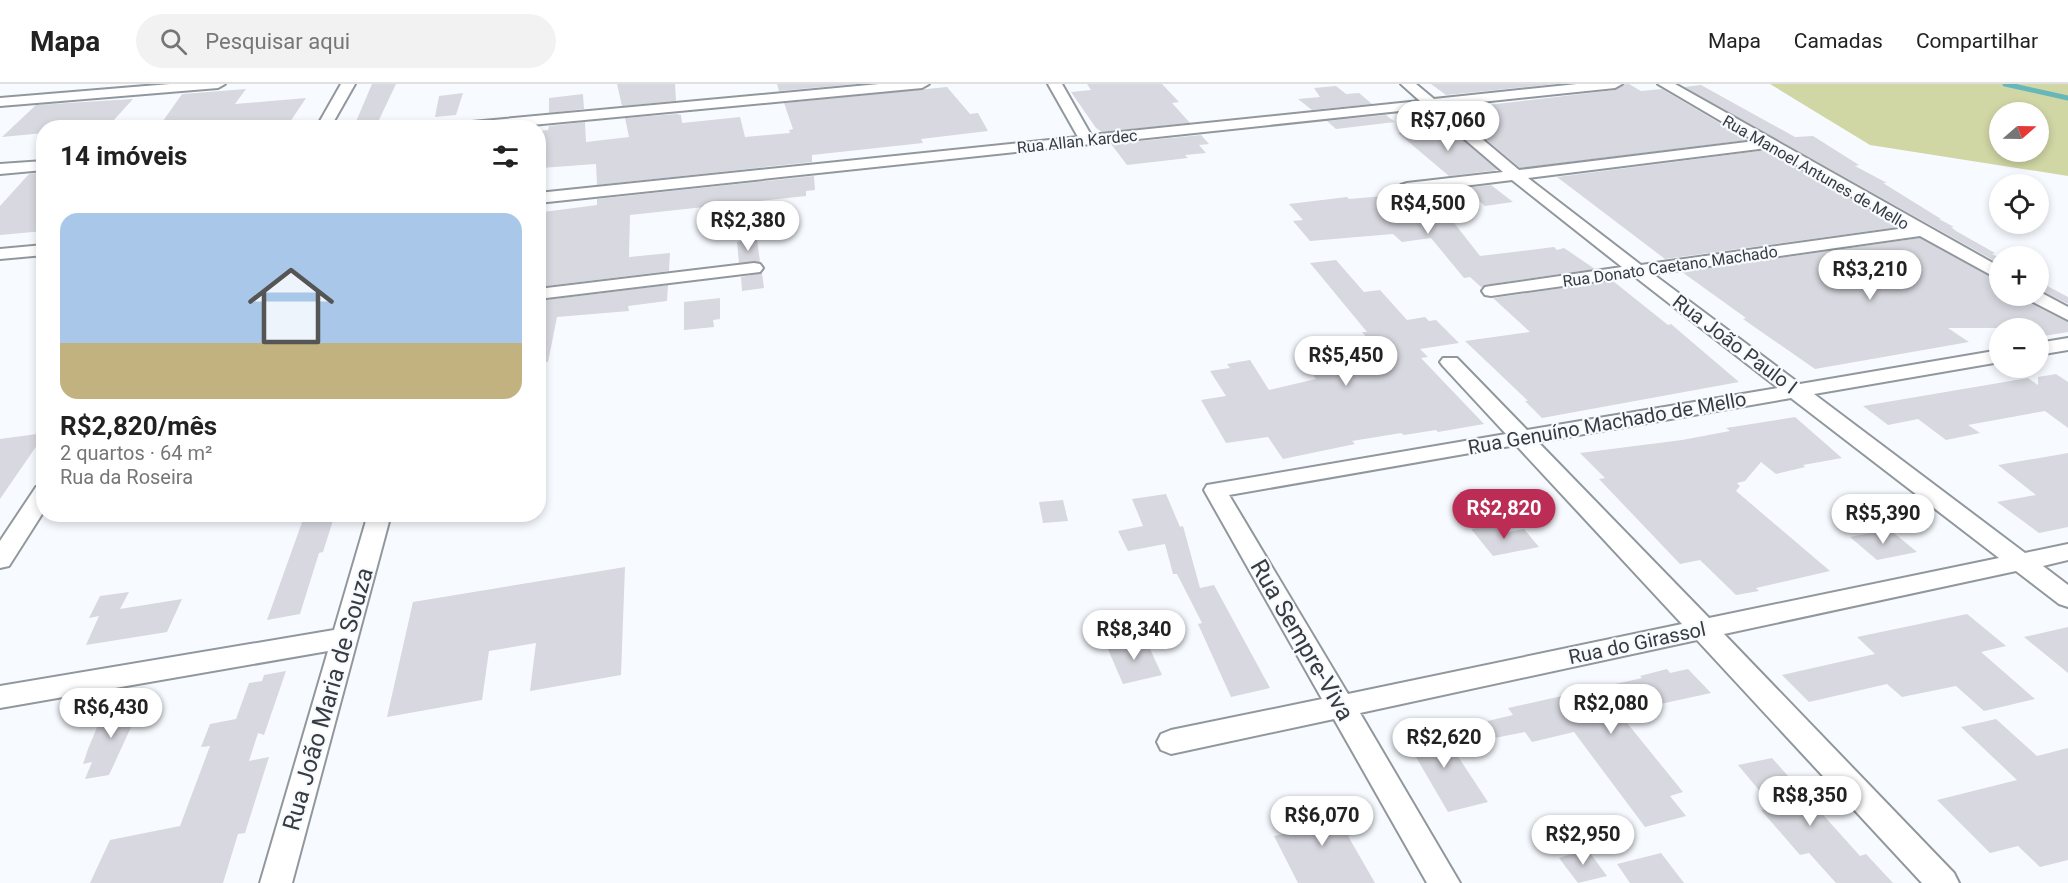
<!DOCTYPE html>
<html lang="pt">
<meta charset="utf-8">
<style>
:root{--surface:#fff;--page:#f2f2f2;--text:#222;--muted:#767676;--line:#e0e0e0;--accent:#bc2d56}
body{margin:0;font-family:Roboto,sans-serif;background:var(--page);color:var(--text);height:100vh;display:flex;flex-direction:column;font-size:22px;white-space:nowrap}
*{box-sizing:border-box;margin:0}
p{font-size:20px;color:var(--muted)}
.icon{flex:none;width:33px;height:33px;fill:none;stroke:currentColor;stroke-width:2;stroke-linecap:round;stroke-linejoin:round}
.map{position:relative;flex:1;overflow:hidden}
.details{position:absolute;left:36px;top:36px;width:510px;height:402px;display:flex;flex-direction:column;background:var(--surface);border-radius:24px;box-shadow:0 3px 9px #0003}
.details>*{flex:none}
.needle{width:39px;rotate:70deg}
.tools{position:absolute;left:1989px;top:18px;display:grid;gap:12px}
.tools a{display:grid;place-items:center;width:60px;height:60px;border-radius:50%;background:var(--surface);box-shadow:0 3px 9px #0003;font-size:30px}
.price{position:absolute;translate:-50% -51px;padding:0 14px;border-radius:21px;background:#fff;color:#222;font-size:20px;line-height:39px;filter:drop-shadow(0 2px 3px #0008)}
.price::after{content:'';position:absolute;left:50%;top:36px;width:18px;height:14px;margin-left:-9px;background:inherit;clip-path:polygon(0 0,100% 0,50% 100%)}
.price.selected{background:var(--accent);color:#fff}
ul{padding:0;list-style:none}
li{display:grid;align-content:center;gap:12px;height:318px;padding:0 24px}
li+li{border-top:2px solid var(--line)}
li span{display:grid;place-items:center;height:186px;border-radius:18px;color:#555}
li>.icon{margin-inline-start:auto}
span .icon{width:108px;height:108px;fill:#fffc;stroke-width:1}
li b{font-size:26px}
h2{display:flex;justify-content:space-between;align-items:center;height:72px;padding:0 24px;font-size:26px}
header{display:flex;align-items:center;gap:36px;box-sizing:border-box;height:84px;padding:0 30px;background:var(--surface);border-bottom:2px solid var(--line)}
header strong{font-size:28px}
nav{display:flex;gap:33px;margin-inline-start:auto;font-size:21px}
.search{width:420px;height:54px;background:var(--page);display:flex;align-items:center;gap:15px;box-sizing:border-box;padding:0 21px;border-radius:33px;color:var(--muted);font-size:22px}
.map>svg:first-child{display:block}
.green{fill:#d1d6a5;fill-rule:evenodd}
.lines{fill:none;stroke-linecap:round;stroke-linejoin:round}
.stream{stroke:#65b7ba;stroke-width:5}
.building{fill:#d8d8e0}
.street-casing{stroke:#91989d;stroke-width:4}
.street{fill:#fff;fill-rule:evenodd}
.labels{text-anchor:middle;stroke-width:4.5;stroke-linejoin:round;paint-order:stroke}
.far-street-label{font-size:16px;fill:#393c3f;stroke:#f7fbff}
.street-label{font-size:20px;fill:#393c3f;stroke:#f7fbff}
.near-street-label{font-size:24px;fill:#393c3f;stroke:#f7fbff}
</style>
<header>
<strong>Mapa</strong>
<div class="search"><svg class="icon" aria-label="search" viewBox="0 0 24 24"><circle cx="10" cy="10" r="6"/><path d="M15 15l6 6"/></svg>Pesquisar aqui</div>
<nav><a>Mapa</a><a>Camadas</a><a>Compartilhar</a></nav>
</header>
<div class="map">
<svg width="2068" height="799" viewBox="0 0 2068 799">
<rect width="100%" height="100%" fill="#f7fbff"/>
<path class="green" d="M1770 0H2068V92L1870 61ZM2000 28H2038V68H2000Z"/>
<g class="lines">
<polyline class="stream" points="2005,0 2068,14"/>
</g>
<g class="building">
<polygon points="372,0 396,0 378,38 355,40"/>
<polygon points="617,0 675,0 676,17 622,22"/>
<polygon points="777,0 855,0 779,7"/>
<polygon points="1087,0 1162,0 1179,18 1172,19 1190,39 1102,48 1096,44 1071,8 1091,6"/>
<polygon points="1431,0 1555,0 1446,11"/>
<polygon points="1624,0 1629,0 1641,7 1662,5 1748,56 1520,84 1469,41 1473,40 1454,25 1615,6"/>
<polygon points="1701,1 1795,53 1813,52 1859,81 1855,82 1887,99 1883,99 1941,135 1939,135 1954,143 1951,143 1956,147 1995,169 1992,170 2000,174 2000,180 1684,3"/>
<polygon points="1336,2 1346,10 1359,9 1372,20 1312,26 1298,15 1320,13 1314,4"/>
<polygon points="947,3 970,30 978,29 988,47 921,55 923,59 812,71 812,78 597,101 596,80 541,84 539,47 548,46 549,42 585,38 586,58 629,53 625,34 677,30 681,31 682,39 740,33 745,53 790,49 789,46 793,45 784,19"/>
<polygon points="246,5 235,20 306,14 286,44 260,44 265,37 204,44 158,44 182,10"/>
<polygon points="463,9 456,31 435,33 439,12"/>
<polygon points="583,10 584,25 549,29 549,14"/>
<polygon points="133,15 113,37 44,44 44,49 2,53 36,21"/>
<polygon points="1386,31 1395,38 1336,45 1327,37"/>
<polygon points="1447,43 1498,86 1449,92 1398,49"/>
<polygon points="1201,51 1209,60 1199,61 1206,69 1185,71 1188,74 1127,81 1111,60"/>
<polygon points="1767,66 1899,143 1665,175 1557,93"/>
<polygon points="44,88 44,147 0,151 0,122 29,90"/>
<polygon points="814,92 815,106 806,107 806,112 630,131 629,173 670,169 669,187 538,203 538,156 543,128 597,121 597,115"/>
<polygon points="1491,101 1513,118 1485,122 1464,104"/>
<polygon points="1430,108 1480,172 1554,163 1557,166 1564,164 1595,185 1485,201 1482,204 1470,193 1464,194 1431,154 1402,158 1393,150 1310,157 1293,137 1303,136 1289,120 1347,113 1349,115"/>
<polygon points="1920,154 2000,198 2000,212 2024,212 2028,218 2068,238 2068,248 2038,253 2038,244 1948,244 1969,258 1815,285 1743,235 1746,234 1682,188"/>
<polygon points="757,155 760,178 739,179 737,158"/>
<polygon points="1336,176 1364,208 1380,206 1407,236 1425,233 1429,237 1436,236 1459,259 1420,265 1428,273 1421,274 1484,340 1438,348 1436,346 1404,351 1401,349 1352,357 1355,360 1283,375 1268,353 1226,359 1201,316 1226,312 1210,287 1230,284 1227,280 1250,276 1269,306 1316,295 1309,286 1333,282 1342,292 1391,283 1362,248 1367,248 1310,179"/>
<polygon points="762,189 764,204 742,207 741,193"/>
<polygon points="1613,197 1668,241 1671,240 1739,298 1542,334 1525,317 1528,317 1465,257 1530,248 1493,214"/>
<polygon points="2038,197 2068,213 2068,220 2038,205"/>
<polygon points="668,201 667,217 628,222 629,227 557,233 548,278 538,277 538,217"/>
<polygon points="720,214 720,235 713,236 714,243 684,246 684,218"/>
<polygon points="2056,290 2068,298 2068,344 2045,327 1968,341 1980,349 1946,356 1918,335 1888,341 1863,322 2028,294 2038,301 2038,293"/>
<polygon points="1795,333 1842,374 1803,381 1805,383 1776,390 1761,378 1745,397 1737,399 1740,402 1736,407 1830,487 1756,504 1759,507 1736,511 1700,476 1680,480 1599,395 1605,394 1580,369 1682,356 1730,347 1726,344"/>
<polygon points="44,349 44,351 0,415 0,355"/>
<polygon points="2068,369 2068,443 2039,449 1997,418 2036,411 1998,381"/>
<polygon points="1166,410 1180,443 1183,442 1200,504 1214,501 1270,604 1231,613 1198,540 1202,539 1177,490 1173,490 1165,460 1128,467 1118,447 1143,442 1132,415"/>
<polygon points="1063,416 1068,437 1043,439 1039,418"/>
<polygon points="305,430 335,430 323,468 319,469 300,530 267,536"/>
<polygon points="1497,440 1504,449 1524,445 1539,463 1493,472 1471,445"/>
<polygon points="1889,445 1917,468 1877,476 1850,453"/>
<polygon points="625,483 621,591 530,607 536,559 489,567 482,616 387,633 413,518"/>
<polygon points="129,508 120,525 182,515 167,548 86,561 99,532 89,534 100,512"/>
<polygon points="1967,530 2006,562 1981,568 2035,615 1984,627 1956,602 1902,613 1887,600 1809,618 1782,591 1875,570 1857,553"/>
<polygon points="2068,543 2068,589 2024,553"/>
<polygon points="1145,554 1162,591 1123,600 1107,563"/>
<polygon points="1667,585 1670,589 1688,585 1711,609 1619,629 1683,708 1670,712 1686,732 1645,743 1574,648 1532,658 1525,648 1479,657 1475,640 1513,631 1508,624 1642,594 1640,592"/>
<polygon points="286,587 264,651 258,649 249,677 269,673 245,749 238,750 223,799 90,799 110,756 180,742 210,662 201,663 210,640 236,635 249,599 262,597 264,591"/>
<polygon points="144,615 109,691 85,695 92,678 83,680 88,665 98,641 104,641 113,621"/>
<polygon points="1996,635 2037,672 2068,664 2068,776 2040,783 2018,762 1990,769 1937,716 2017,696 1961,643"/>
<polygon points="1438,642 1455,668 1488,718 1448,728 1402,649"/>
<polygon points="1772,674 1860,772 1866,770 1893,799 1836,799 1809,769 1800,771 1761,726 1773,723 1738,681"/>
<polygon points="1328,713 1351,751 1348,752 1375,799 1298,799 1274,752 1302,746 1290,723"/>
<polygon points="1587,765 1607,792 1578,799 1559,774"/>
<polygon points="1661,769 1684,799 1630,799 1617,780"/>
</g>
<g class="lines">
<defs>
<g id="street">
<polygon points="170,0 225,0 218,4 0,22 0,14"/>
<polygon points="341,0 355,0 330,44 316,44"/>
<polygon points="879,0 929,0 922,4 501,44 443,44 450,40"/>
<path d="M1048 0H1062L1091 51 1420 17 1401 0H1416L1434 15 1577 0H1622L1615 4 1443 22 1519 86 1755 57 1658 0H1675L2000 183V196L1920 152 1653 190 1800 300 2000 266V278L1814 310 2025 469 2068 460V476L2043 482 2068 501V523L2059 520 2016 487 1724 550 1954 789 1959 799H1922L1697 556 1360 629 1460 799H1427L1334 635 1171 670 1161 666 1157 658 1161 650 1171 646 1322 615 1204 406 1207 401 1506 350 1443 282 1440 278 1443 274H1457L1527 346 1778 304 1634 192 1491 212 1485 211 1482 207 1485 203 1491 202 1622 183 1512 96 1407 109 1401 107 1399 104 1401 101 1407 99 1503 88 1428 24 538 119V109L1078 53ZM1767 64 1906 144 1641 181 1528 94ZM1791 314 1999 474 1709 534 1538 358ZM1516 361 1682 540 1348 610 1229 411Z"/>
<polygon points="44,77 44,86 0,90 0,80"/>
<polygon points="44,161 44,171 0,175 0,165"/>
<polygon points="754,179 760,180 763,184 760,188 538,215 538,205"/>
<polygon points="2038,207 2068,223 2068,236 2029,216 2026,212 2038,212"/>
<polygon points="2068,254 2068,266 2038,271 2038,259"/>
<polygon points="44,401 44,427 9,482 0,484 0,457 36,403"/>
<polygon points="368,430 391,430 292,799 260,799 328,567 0,624 0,602 334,546"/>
</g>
</defs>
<use href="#street" class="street-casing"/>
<use href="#street" class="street"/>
</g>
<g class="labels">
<g class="far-street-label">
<text transform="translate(1077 57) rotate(-6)" y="6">Rua Allan Kardec</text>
<text transform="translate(1816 88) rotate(30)" y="6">Rua Manoel Antunes de Mello</text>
<text transform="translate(1670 182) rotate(-8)" y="6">Rua Donato Caetano Machado</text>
</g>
<g class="street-label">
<text transform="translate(1735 260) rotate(37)" y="7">Rua João Paulo I</text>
<text transform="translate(1607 339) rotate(-10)" y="7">Rua Genuíno Machado de Mello</text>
<text transform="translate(1637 559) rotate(-12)" y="7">Rua do Girassol</text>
</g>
<g class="near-street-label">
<text transform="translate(1302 556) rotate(60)" y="8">Rua Sempre-Viva</text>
<text transform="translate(328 615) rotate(-74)" y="8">Rua João Maria de Souza</text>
</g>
</g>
</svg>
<div class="tools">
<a><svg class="needle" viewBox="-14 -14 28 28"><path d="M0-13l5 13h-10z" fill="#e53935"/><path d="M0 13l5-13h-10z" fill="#767676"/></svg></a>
<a><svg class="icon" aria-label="locate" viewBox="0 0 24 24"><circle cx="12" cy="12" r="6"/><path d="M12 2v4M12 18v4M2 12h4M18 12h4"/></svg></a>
<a>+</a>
<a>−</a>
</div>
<b class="price" style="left:1448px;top:68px">R$7,060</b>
<b class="price" style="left:1428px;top:151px">R$4,500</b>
<b class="price" style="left:748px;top:168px">R$2,380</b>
<b class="price" style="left:1870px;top:217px">R$3,210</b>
<b class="price" style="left:1346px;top:303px">R$5,450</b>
<b class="price selected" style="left:1504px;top:456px">R$2,820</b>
<b class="price" style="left:1883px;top:461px">R$5,390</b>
<b class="price" style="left:1134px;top:577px">R$8,340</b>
<b class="price" style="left:1611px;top:651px">R$2,080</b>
<b class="price" style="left:111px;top:655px">R$6,430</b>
<b class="price" style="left:1444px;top:685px">R$2,620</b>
<b class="price" style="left:1810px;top:743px">R$8,350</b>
<b class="price" style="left:1322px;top:763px">R$6,070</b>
<b class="price" style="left:1583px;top:782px">R$2,950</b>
<section class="details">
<h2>14 imóveis<svg class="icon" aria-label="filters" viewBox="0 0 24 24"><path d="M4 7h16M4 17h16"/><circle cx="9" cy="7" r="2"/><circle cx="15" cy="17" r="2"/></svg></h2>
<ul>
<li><span style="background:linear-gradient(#a9c7e8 70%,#c2b280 0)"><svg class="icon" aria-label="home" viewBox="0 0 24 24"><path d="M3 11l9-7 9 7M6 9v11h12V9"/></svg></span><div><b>R$2,820/mês</b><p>2 quartos · 64 m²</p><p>Rua da Roseira</p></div></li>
</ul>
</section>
</div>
